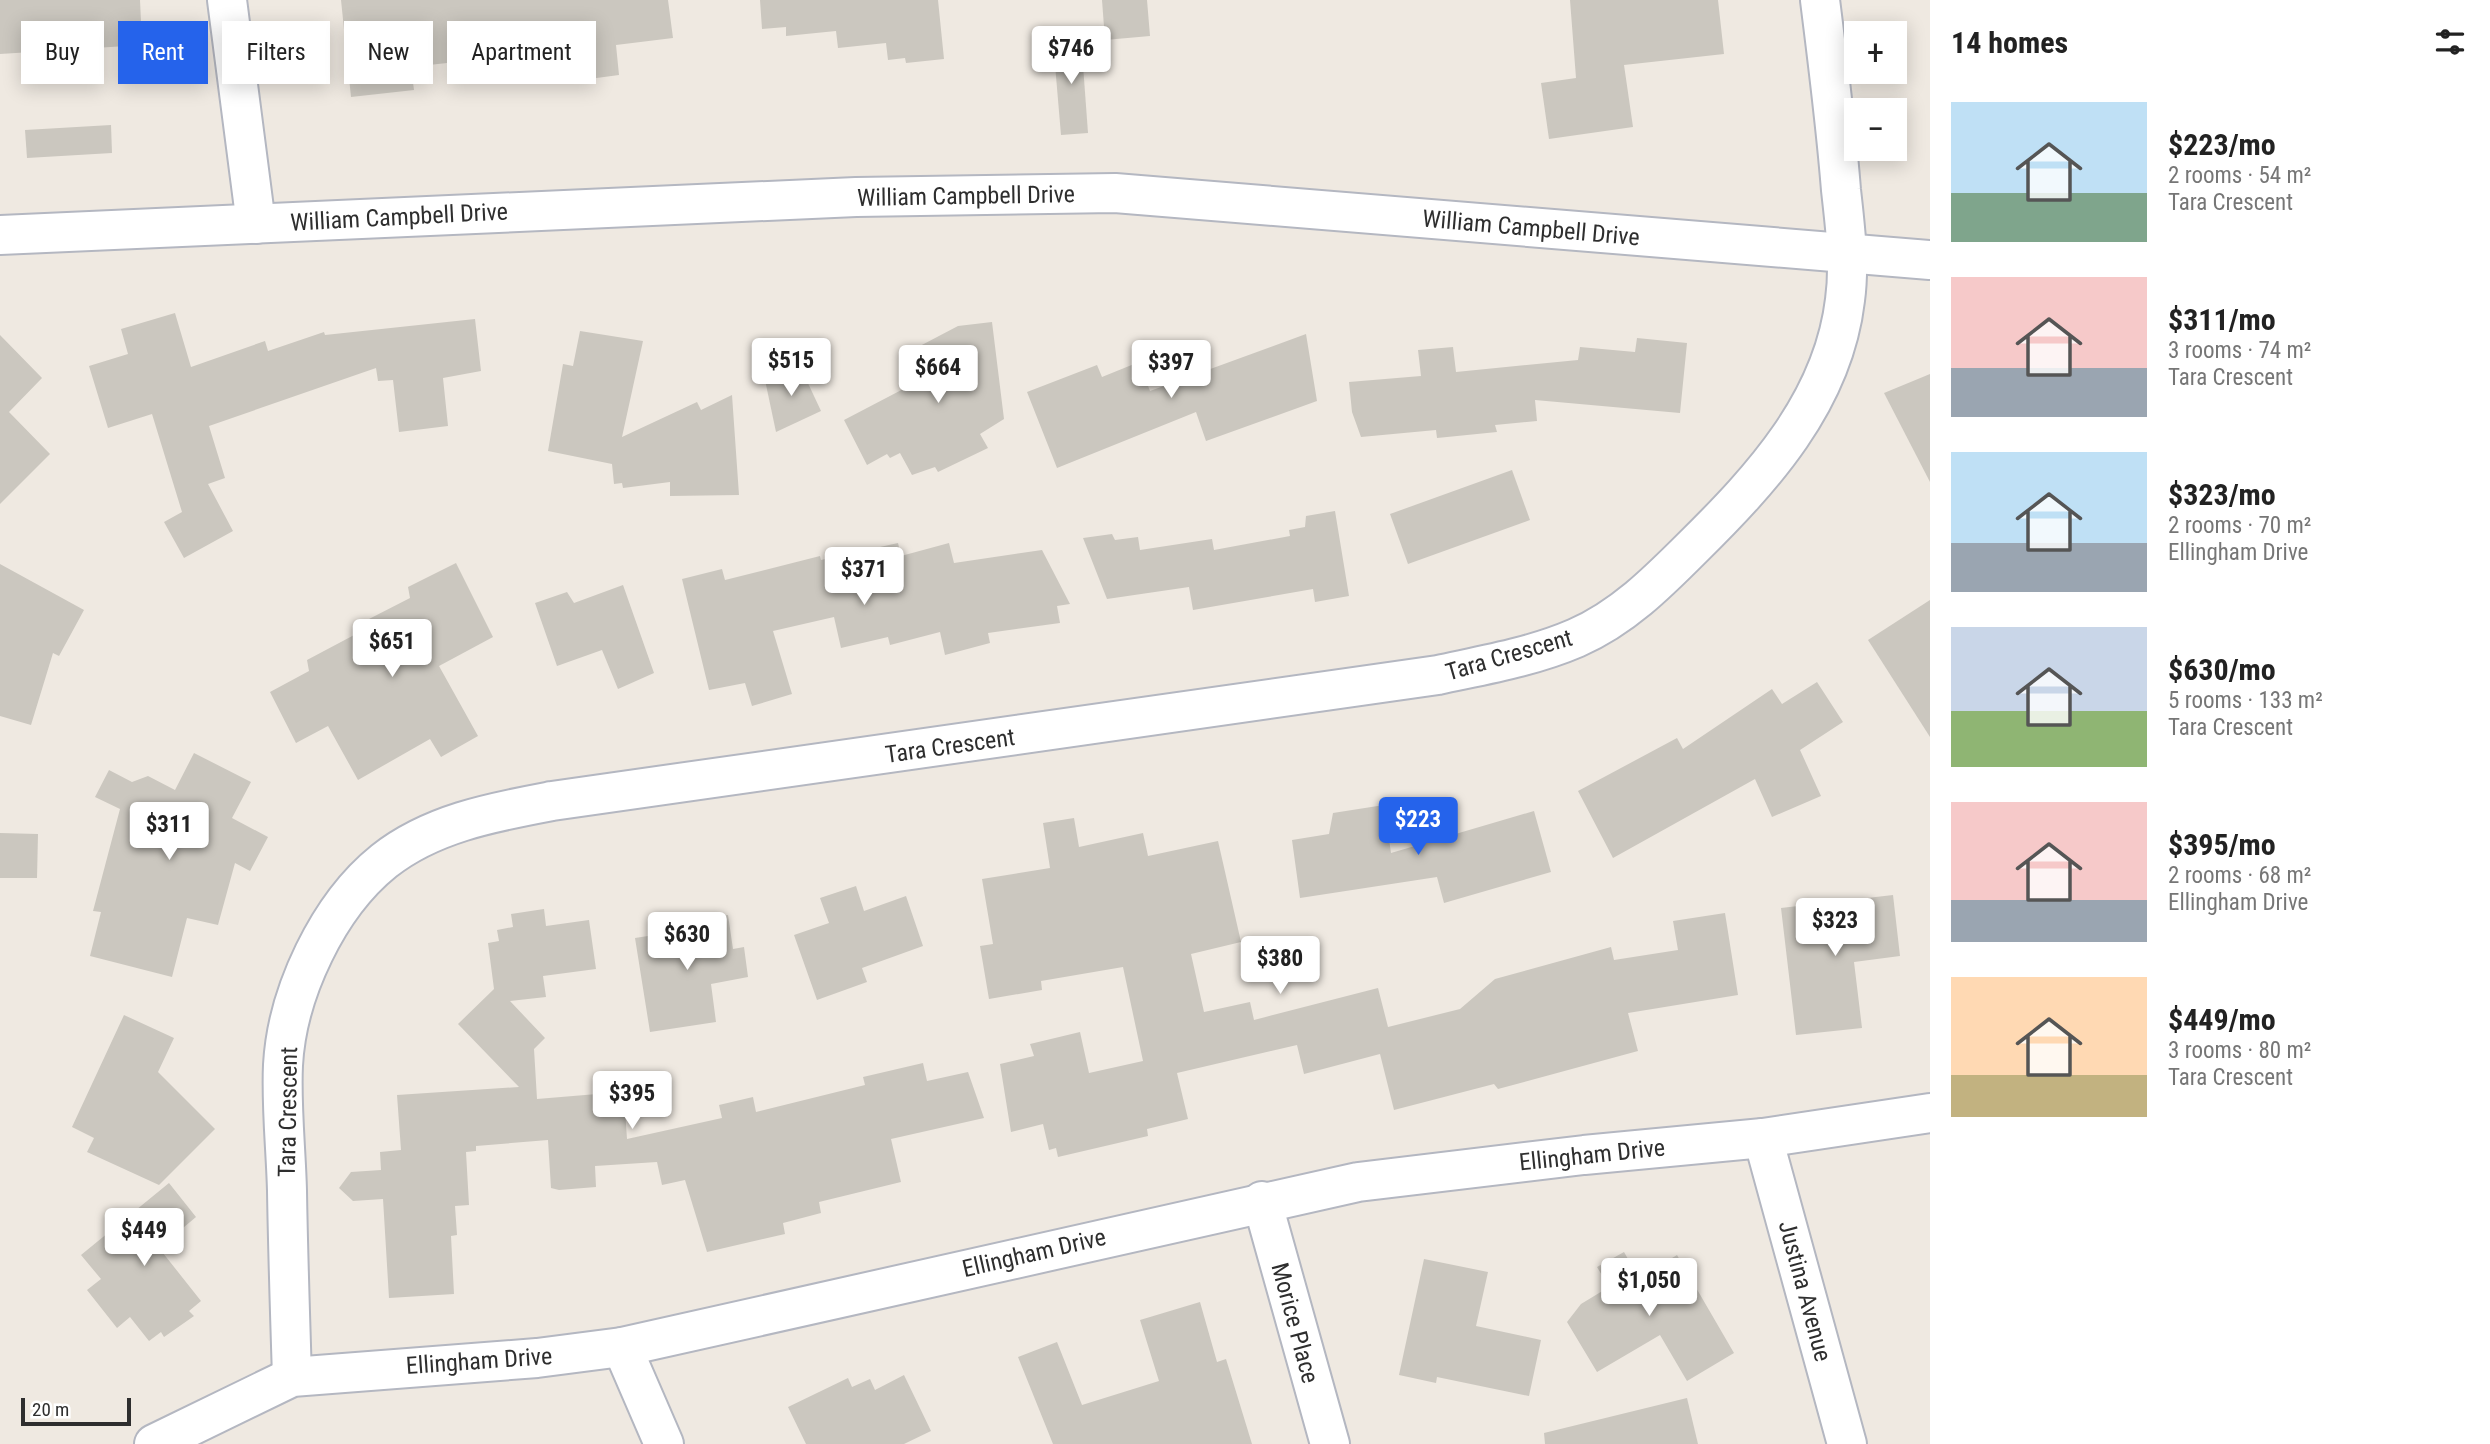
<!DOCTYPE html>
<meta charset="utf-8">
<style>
:root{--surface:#fff;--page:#f6f6f6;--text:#222;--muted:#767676;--accent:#2563eb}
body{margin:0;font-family:"Roboto Condensed",sans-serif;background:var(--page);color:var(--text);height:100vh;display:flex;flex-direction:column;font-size:26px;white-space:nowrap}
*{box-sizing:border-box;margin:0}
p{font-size:23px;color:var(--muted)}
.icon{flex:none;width:38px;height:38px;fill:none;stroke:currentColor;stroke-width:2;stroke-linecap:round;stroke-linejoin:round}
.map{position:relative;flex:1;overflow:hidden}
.panel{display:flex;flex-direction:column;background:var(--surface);width:560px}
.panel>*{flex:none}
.top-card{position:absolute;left:21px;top:21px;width:665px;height:63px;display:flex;gap:14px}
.tools{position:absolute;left:1844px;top:21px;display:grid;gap:14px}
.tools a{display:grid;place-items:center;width:63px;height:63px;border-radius:0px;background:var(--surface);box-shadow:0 4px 18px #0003;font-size:35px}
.scale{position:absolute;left:21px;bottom:18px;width:110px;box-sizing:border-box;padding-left:7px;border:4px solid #2e2e2e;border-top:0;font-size:19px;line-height:24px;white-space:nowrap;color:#2e2e2e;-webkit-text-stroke:5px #fff;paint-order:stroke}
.price{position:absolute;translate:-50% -60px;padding:0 16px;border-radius:7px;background:#fff;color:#222;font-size:23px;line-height:46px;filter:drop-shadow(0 2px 4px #0008)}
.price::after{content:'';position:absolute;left:50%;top:42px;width:21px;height:16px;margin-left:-10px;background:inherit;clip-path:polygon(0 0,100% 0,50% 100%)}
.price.current{background:var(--accent);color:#fff}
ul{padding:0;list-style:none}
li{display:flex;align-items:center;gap:21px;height:175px;padding:0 21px}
li span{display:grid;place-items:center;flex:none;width:196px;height:140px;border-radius:0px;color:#555}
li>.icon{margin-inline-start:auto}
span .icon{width:84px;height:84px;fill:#fffc;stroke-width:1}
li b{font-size:30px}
h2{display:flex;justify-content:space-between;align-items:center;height:84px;padding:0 21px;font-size:30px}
.tag{padding:0 24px;border-radius:0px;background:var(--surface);box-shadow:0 4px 18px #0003;font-size:24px;line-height:63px}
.tag.current{background:var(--accent);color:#fff}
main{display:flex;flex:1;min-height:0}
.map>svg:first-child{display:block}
.building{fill:#cbc7bf}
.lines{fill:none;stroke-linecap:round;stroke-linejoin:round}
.minor-casing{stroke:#b4b7c1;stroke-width:42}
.minor{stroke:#fff;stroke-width:38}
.labels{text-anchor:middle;stroke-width:5;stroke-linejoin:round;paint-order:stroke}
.street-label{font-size:24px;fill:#2e2e2e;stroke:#fff}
</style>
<main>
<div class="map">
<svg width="1930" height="1444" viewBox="0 0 1930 1444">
<rect width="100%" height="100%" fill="#efe9e1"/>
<g class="building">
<polygon points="0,0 140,0 142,45 0,54"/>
<polygon points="341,0 668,0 673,38 616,45 619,75 574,81 571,59 538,63 537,53 411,67 414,90 351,97"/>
<polygon points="760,0 938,0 944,59 906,63 905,58 888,60 886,43 838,48 836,31 786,36 786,27 762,29"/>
<polygon points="1102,0 1147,0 1150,36 1105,40"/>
<polygon points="1570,0 1718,0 1724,54 1624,65 1633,127 1549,139 1541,83 1576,78"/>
<polygon points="1081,38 1088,133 1061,135 1053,41"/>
<polygon points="111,125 112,153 27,158 25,130"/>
<polygon points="175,313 191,367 265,341 268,351 324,332 325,335 475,319 481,371 443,378 448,426 399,432 393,380 378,381 376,368 209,426 225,478 208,484 233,531 184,558 164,522 182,512 152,414 108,428 89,366 128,354 121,329"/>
<polygon points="992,322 1004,419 980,434 988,448 938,472 935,467 912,475 900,453 890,458 887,454 867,465 844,420 932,374 918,347 958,326"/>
<polygon points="580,331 643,341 622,437 697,402 701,410 732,395 739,495 670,496 670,482 623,488 622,483 614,484 612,464 548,451 563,364 573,366"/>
<polygon points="1306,334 1317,401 1206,441 1196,412 1057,468 1027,392 1097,365 1102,377 1139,362 1150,391"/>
<polygon points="0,335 42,378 9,412 50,454 0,504"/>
<polygon points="1637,338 1687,343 1680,413 1535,400 1537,421 1495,425 1497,432 1437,438 1436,430 1361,437 1352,412 1349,382 1421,376 1418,350 1453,347 1456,372 1578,360 1580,347 1635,352"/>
<polygon points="799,364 821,411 776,432 765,380"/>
<polygon points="1930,374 1930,482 1884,393"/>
<polygon points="1512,470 1530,520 1408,564 1390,514"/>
<polygon points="1335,511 1349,596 1315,602 1313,589 1193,610 1189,587 1107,599 1083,538 1112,534 1115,540 1138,537 1140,550 1212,539 1214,550 1290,536 1289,530 1305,527 1306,516"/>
<polygon points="898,543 901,556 949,543 954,563 1042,550 1070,604 1057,606 1060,623 988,633 990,643 945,655 940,632 890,645 888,637 841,648 834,617 773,631 792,694 752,706 745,683 709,690 682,579 722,569 725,580 820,556 821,560"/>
<polygon points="456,563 493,637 439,666 478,736 441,757 430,739 358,780 328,726 296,743 270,692 309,671 307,660 373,625 369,619 410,598 408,587"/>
<polygon points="0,564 84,610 59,656 53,653 31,725 0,716"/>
<polygon points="623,585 654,673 618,689 602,650 557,666 535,603 567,592 574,603"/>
<polygon points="1930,600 1930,737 1868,640"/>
<polygon points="1817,682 1843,722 1800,750 1821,796 1772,817 1755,779 1613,858 1578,791 1677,738 1683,749 1772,689 1782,704"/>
<polygon points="194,753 251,782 232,818 268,837 250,871 235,863 218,925 187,918 172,977 90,956 101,912 93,911 120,809 95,797 109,770 132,782 148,776 175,790"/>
<polygon points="1384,805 1391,853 1534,811 1551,872 1444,903 1437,877 1300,898 1292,840 1329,834 1333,813"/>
<polygon points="1074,818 1079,847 1143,833 1148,856 1218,841 1241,942 1191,954 1204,1012 1250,1002 1254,1020 1378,988 1388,1027 1460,1009 1495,979 1611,947 1614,960 1678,950 1673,921 1725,913 1738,995 1628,1013 1638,1051 1498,1089 1494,1084 1394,1110 1380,1054 1304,1074 1297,1045 1177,1073 1188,1119 1147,1129 1148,1136 1058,1157 1056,1148 1049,1150 1043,1124 1011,1132 1000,1064 1034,1056 1030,1044 1080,1032 1089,1073 1143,1061 1123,967 1041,981 1042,990 989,999 980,946 993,944 982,879 1050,868 1043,823"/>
<polygon points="0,833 38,834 37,878 0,878"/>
<polygon points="856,886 864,911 906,896 923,946 862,968 867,982 817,1000 794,935 829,923 820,898"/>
<polygon points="1893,895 1900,956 1854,962 1862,1028 1796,1035 1781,908"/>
<polygon points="544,909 546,926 589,920 596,969 543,976 546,997 510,1001 545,1038 534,1049 537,1099 597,1094 598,1112 625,1110 627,1139 722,1118 719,1105 753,1097 756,1112 865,1085 863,1077 923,1063 927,1081 968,1072 984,1118 891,1139 901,1182 819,1202 821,1213 783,1223 785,1234 707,1252 685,1180 662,1185 657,1162 595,1166 596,1187 559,1190 551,1188 548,1140 476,1146 476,1151 466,1152 469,1205 455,1206 457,1235 451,1236 454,1294 389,1298 383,1199 353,1201 339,1188 351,1172 381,1170 380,1152 401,1150 397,1095 519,1087 458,1024 494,989 488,943 499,941 497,930 513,927 511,914"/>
<polygon points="728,915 733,949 744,947 748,977 711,984 716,1022 650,1032 635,938 693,929 693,921"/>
<polygon points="124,1015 174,1038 158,1072 215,1129 159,1185 87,1152 94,1138 72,1127"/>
<polygon points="169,1183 196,1217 159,1248 201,1301 189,1311 194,1316 164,1337 161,1332 149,1341 130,1317 117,1328 87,1290 101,1279 81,1255"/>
<polygon points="1624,1252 1639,1278 1677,1255 1734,1353 1687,1381 1660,1335 1597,1372 1567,1322 1581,1304 1609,1287 1597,1267"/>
<polygon points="1424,1259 1488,1272 1476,1326 1541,1340 1529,1396 1437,1377 1436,1383 1399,1375"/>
<polygon points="1200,1302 1217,1362 1226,1359 1252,1444 1053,1444 1018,1357 1057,1342 1082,1405 1159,1381 1140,1320"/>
<polygon points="904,1375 931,1431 904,1444 806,1444 788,1407 848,1378 852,1387 870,1379 875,1390"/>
<polygon points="1687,1398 1698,1444 1545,1444 1544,1433"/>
</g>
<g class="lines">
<defs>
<g id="minor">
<polyline points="227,0 256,224"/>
<polyline points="0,235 856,197 1115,193 1930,260"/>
<polyline points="1763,1138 1847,1444"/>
<polyline points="1262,1201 1330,1444"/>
<polyline points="622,1347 664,1444"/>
<path d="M292 1377C290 1315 288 1253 287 1191 286 1150 281 1106 283 1065 287 993 328 906 384 861 432 823 494 812 552 801L1438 675C1484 665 1532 657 1576 638 1622 618 1657 583 1692 548 1762 479 1833 402 1845 300 1850 263 1845 226 1841 190 1836 126 1828 63 1820 0"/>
<polyline points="154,1444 292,1377 537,1358 622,1347 1358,1182 1584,1155 1763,1138 1930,1113"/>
</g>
</defs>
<use href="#minor" class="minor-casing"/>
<use href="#minor" class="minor"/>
</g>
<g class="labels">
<g class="street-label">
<text transform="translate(966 196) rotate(-1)" y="8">William Campbell Drive</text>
<text transform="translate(399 217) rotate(-3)" y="8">William Campbell Drive</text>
<text transform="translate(1531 228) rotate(5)" y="8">William Campbell Drive</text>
<text transform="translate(1509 655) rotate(-16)" y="8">Tara Crescent</text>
<text transform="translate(950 746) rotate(-8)" y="8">Tara Crescent</text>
<text transform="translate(288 1112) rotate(-89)" y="8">Tara Crescent</text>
<text transform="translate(1592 1155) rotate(-6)" y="8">Ellingham Drive</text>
<text transform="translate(1034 1253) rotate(-13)" y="8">Ellingham Drive</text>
<text transform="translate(1805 1291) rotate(75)" y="8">Justina Avenue</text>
<text transform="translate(1295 1323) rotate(75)" y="8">Morice Place</text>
<text transform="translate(479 1361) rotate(-4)" y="8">Ellingham Drive</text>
</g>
</g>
</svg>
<div class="tools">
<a>+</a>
<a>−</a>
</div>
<div class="scale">20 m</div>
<b class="price" style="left:1071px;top:86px">$746</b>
<b class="price" style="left:791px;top:398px">$515</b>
<b class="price" style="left:1171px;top:400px">$397</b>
<b class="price" style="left:938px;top:405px">$664</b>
<b class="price" style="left:864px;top:607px">$371</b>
<b class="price" style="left:392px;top:679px">$651</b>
<b class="price current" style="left:1418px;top:857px">$223</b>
<b class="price" style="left:169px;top:862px">$311</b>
<b class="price" style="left:1835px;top:958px">$323</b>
<b class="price" style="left:687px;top:972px">$630</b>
<b class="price" style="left:1280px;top:996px">$380</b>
<b class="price" style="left:632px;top:1131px">$395</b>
<b class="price" style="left:144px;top:1268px">$449</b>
<b class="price" style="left:1649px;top:1318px">$1,050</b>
<div class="top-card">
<a class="tag">Buy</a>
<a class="tag current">Rent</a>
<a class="tag">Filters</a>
<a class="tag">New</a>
<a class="tag">Apartment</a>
</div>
</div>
<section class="panel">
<h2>14 homes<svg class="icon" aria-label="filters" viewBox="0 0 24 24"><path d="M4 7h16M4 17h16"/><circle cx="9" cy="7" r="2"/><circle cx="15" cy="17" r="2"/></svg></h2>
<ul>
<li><span style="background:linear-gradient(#bfe0f5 65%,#7fa58c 0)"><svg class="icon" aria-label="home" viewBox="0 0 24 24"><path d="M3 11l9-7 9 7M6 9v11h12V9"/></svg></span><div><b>$223/mo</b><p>2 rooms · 54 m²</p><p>Tara Crescent</p></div></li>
<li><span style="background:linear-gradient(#f6c9c9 65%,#9aa5b1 0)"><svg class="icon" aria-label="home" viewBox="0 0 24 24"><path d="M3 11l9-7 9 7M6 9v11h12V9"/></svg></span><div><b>$311/mo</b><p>3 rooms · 74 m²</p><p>Tara Crescent</p></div></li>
<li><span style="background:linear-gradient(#bfe0f5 65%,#9aa5b1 0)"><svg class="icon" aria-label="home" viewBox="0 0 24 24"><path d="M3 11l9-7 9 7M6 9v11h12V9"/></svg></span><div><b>$323/mo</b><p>2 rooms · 70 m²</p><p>Ellingham Drive</p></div></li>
<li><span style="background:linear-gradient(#c9d6e8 60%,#8fb573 0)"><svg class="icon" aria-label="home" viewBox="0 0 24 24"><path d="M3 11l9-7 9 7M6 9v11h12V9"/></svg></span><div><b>$630/mo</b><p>5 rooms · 133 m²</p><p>Tara Crescent</p></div></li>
<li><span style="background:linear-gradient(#f6c9c9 70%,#9aa5b1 0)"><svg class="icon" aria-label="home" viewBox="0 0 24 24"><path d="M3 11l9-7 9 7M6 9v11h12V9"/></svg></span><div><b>$395/mo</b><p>2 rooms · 68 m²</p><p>Ellingham Drive</p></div></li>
<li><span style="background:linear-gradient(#ffd9b3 70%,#c2b280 0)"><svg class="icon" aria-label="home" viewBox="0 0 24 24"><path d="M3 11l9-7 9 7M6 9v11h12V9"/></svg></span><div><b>$449/mo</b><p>3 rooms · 80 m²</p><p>Tara Crescent</p></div></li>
</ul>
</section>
</main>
